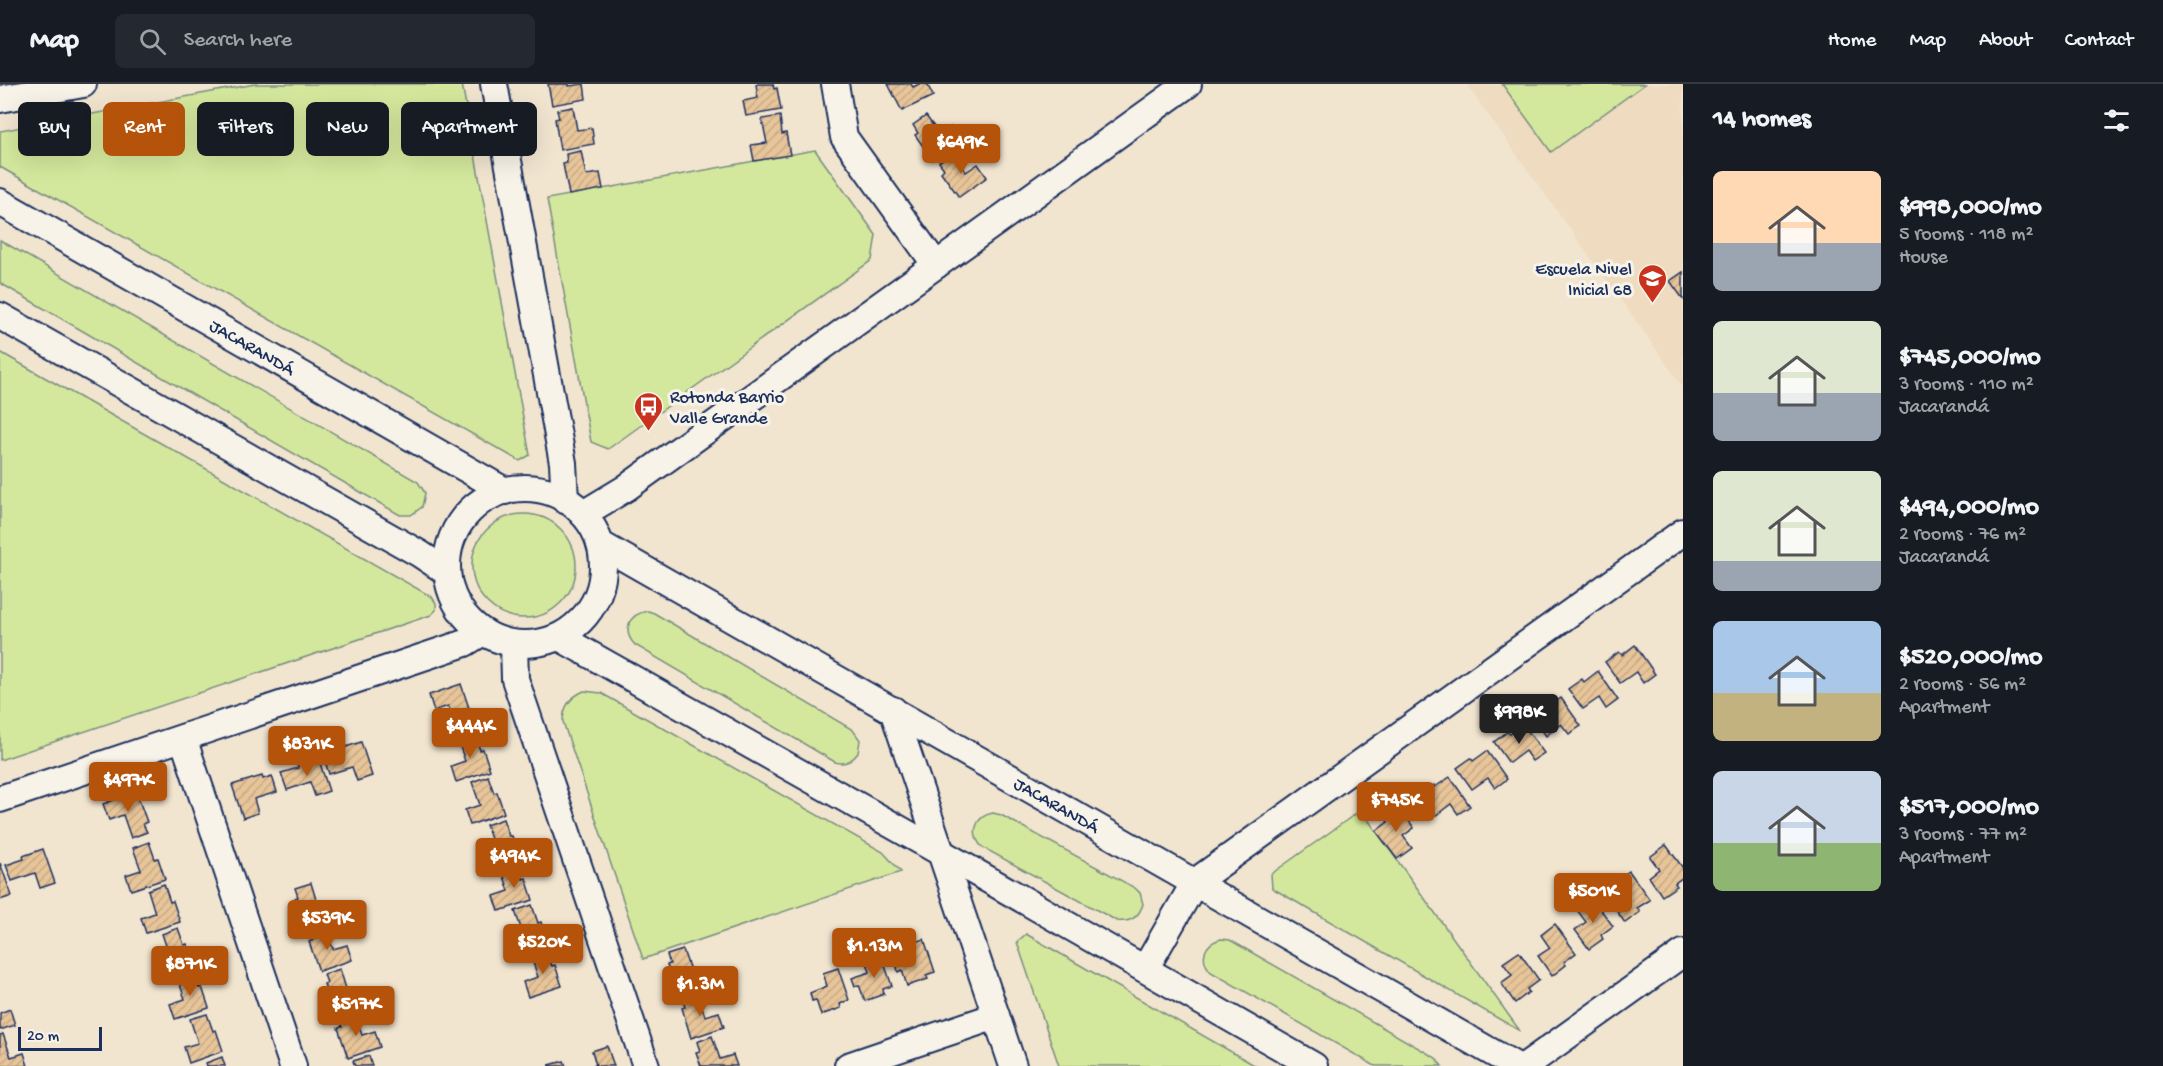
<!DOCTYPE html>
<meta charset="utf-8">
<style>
:root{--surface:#171b24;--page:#242831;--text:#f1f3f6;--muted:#9ea1a6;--line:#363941;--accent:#b45309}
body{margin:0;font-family:"Gochi Hand",sans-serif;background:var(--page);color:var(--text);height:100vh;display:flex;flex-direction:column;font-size:22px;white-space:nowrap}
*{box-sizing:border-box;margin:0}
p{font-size:20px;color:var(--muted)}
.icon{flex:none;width:33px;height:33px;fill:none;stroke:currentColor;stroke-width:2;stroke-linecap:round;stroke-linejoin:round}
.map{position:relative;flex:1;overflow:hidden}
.sheet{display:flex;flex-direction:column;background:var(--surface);width:480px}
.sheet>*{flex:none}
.top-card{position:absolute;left:18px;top:18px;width:570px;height:54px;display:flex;gap:12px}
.scale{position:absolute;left:18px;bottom:15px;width:84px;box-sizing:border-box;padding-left:6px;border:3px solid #1b2f5e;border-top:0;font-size:16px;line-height:21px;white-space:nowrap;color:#1b2f5e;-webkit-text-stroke:4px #f7f3e8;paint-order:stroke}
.price{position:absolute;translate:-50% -51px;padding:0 14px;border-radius:6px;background:var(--accent);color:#fff;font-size:20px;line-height:39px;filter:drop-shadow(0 2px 3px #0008)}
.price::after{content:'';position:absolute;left:50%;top:36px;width:18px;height:14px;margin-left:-9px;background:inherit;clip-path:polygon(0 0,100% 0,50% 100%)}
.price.on{background:#222;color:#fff}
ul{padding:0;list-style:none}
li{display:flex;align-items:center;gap:18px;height:150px;padding:0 30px}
li span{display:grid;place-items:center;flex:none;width:168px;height:120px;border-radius:9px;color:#555}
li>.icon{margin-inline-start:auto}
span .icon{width:72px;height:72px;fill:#fffc;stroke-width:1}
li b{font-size:26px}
h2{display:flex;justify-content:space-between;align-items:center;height:72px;padding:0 30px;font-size:26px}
.pill{padding:0 21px;border-radius:9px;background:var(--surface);box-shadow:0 6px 24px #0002;font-size:21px;line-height:54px}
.pill.on{background:var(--accent);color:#fff}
header{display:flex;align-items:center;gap:36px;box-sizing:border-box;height:84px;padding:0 30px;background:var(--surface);border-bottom:2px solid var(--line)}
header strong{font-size:28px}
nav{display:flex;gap:33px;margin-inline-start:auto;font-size:21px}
.search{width:420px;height:54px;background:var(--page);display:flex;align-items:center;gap:15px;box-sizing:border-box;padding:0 21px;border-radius:9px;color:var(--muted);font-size:22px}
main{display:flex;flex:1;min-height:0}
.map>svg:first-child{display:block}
.built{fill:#efdbc0}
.park{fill:#d4e89d;stroke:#788c7e;stroke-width:1.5}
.building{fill:url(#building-hatch);stroke:#1b2f5e;stroke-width:1.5}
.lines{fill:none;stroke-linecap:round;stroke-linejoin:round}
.street-casing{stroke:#1b2f5e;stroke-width:30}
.street{stroke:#f7f3e8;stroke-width:26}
.labels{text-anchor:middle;stroke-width:6;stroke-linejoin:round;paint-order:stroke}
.poi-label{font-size:18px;fill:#1b2f5e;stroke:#f7f3e8;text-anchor:end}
.street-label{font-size:18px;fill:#1b2f5e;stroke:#f7f3e8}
</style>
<header>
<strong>Map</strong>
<div class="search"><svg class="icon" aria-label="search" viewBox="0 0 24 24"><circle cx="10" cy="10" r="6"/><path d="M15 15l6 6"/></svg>Search here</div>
<nav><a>Home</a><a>Map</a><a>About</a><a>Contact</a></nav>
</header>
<main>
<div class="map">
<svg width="1683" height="982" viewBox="0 0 1683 982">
<defs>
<pattern id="building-hatch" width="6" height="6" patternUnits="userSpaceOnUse" patternTransform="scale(1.5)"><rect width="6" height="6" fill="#e8c599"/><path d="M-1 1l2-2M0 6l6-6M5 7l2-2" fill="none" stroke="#c6aa86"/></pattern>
</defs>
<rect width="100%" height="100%" fill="#f2e5d0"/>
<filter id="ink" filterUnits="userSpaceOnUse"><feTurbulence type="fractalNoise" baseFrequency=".0167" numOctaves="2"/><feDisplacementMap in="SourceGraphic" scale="12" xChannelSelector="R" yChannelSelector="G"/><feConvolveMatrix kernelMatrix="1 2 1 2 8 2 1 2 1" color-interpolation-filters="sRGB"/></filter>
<g filter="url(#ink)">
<polygon class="built" points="1466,0 1683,0 1683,303 1565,138"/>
<g class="park">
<polygon points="255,0 462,0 530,371 520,377 0,83 0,47"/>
<polygon points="1502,0 1645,0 1551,68"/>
<polygon points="815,66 876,151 872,176 608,365 591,358 547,115"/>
<polygon points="0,156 418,398 425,409 422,423 411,431 400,431 0,199"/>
<polygon points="0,268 432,513 436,519 436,526 431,531 0,676"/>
<circle cx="524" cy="482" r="52"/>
<path d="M648 527 654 529 853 646 860 656 858 669C852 677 845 681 835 678L635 561C622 547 628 530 648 527Z"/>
<path d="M584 607 601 609 883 768 901 788 643 875 563 638C563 623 570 613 584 607Z"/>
<polygon points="1361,726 1520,947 1272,804 1271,790"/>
<path d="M993 729 1001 731 1135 804 1140 809 1143 820C1139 833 1131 839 1117 837L982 763C970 750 975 732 993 729Z"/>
<polygon points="1026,850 1256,982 1059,982 1017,858"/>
<path d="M1221 855 1230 856 1436 974 1442 982H1375L1211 888C1199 875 1204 859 1221 855Z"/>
</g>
<g class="building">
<polygon points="548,0 569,0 569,2 584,0 586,15 552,21"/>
<polygon points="756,0 773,0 774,5 777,4 781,26 746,32 743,17 758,14"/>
<polygon points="888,0 911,0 913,3 919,0 927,0 933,12 902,27"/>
<polygon points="573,23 577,46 592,44 594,60 560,66 555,35 559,34 557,26"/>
<polygon points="780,32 782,50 786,49 790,71 754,77 751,61 767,59 762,35"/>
<polygon points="926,32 940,51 951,43 961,56 933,76 915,51 918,49 913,41"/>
<polygon points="581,67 586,91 600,89 603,105 569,111 563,80 567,79 566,70"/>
<polygon points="952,68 966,88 978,80 987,93 959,113 941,88 944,85 939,78"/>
<polygon points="1683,188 1683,215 1670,197"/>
<polygon points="1635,561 1655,590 1643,599 1636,588 1620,599 1605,578 1619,568 1622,571"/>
<polygon points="1598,587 1618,616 1606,625 1599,614 1583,625 1568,605 1582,595 1584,598"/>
<polygon points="461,600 471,630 468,631 471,640 456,645 448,622 434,627 429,611"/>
<polygon points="1561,614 1581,642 1569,650 1561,640 1546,652 1531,631 1545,621 1547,624"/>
<polygon points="1523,640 1544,669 1532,677 1525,667 1509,679 1494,658 1507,648 1510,650"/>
<polygon points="474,649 480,666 483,665 490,686 456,698 451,682 465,677 457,654"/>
<polygon points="361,658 372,692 357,697 352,683 329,690 324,674 341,668 340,665"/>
<polygon points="1487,667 1507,695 1495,704 1488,694 1472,705 1457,684 1471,674 1473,677"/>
<polygon points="318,673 329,707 315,712 310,698 287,706 281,689 298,684 297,680"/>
<polygon points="262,692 263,695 272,692 277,708 254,715 258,729 243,734 232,701"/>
<polygon points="488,692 494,709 497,708 504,729 470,741 465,726 480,721 472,698"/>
<polygon points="1450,693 1470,722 1458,730 1451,720 1435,732 1420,711 1434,701 1435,703"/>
<polygon points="136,708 147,738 143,740 147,748 131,754 123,731 109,736 103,720"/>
<polygon points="1400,724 1414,744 1403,752 1412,764 1397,775 1376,747 1388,738 1386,735"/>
<polygon points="503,735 509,752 512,752 519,773 485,784 480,768 494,763 486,741"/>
<polygon points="149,758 155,775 158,774 165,795 131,806 126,791 141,786 133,764"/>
<polygon points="1666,761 1683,784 1683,793 1675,799 1677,802 1662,812 1649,793 1659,785 1650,773"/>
<polygon points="43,765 55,799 40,804 35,789 12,797 6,781 24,775 23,772"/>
<polygon points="517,778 523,795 526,794 533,816 499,827 494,812 509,807 501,784"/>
<polygon points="0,779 12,812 0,816"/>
<polygon points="1629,787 1650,816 1637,824 1640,828 1625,839 1611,819 1621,812 1612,799"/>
<polygon points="311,799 318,822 332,818 337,833 305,844 295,814 298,813 295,804"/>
<polygon points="164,800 170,818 173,817 180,838 146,849 141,834 155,829 148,806"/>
<polygon points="1592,814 1613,842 1601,851 1603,855 1589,865 1575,846 1586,838 1577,826"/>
<polygon points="532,821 538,839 541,838 547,858 514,870 509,855 523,850 515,827"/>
<polygon points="1555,840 1576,869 1564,878 1566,881 1552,892 1538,872 1550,864 1541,851"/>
<polygon points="325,842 333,865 347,861 352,876 319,887 309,858 313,856 310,848"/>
<polygon points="178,844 184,861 187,860 194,881 160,893 155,877 170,873 162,850"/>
<polygon points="924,855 935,888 926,891 928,895 907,902 902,886 898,888 896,879 913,873 909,860"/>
<polygon points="546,864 552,882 555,881 562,902 528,913 523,898 538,893 530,870"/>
<polygon points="683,866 691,889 705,885 710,900 677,911 667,881 670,880 667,871"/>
<polygon points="1519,868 1539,896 1527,905 1529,908 1515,919 1501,899 1512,891 1503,879"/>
<polygon points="881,870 892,902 883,905 884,910 865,917 859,901 855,902 852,894 870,888 866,875"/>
<polygon points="838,884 849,916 840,920 841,924 821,931 816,916 812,917 810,909 827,902 823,889"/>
<polygon points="340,885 347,908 361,904 366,919 333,930 324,900 327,899 324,890"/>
<polygon points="193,887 199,904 202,903 209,924 175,935 170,920 185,915 177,892"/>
<polygon points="697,909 705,932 719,928 724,943 691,954 682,924 685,923 682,914"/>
<polygon points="10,925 15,941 0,946 0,929"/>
<polygon points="354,928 362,951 375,947 380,963 348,974 338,944 342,943 339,934"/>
<polygon points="207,930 213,947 216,946 223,967 189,979 184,963 198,959 190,935"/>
<polygon points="3,950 11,973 24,969 28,982 0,982 0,951"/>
<polygon points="712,952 720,975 733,971 737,982 701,982 696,968 700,967 697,958"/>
<polygon points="607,962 614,982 592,982 596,981 592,967"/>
<polygon points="369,972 372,982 355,982 353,977"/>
<polygon points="222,973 225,982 207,982 206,979"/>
<polygon points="564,977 566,982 549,982 549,981"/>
</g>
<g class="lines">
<defs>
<g id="street">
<polyline points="494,0 563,379 565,416"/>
<polyline points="835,0 844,53 936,181"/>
<polyline points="0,15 83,0"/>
<path id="s1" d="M0 118 505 407"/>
<polyline points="0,232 420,470 447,488"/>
<circle cx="525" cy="482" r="78"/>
<polyline points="583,430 626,404 1188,0"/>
<path id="s2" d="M600 460 1516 982"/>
<polyline points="559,553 940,768 1314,982"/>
<polyline points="514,560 515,595 646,982"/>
<polyline points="893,626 1013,982"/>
<polyline points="183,654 293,982"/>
<polyline points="0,715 465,559 483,548"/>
<polyline points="1145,885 1195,798 1683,448"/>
<polyline points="848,982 996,932"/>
<polyline points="1525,982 1683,869"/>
</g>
</defs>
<use href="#street" class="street-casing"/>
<use href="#street" class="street"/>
</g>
</g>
<defs>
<symbol id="school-pin" viewBox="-11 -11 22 30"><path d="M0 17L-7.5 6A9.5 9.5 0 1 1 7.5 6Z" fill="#c8321e" stroke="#f7f3e8"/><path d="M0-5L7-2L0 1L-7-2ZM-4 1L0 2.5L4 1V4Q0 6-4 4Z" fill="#fff"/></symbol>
<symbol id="bus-pin" viewBox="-11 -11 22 30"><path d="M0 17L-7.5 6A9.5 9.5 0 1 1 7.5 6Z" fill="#c8321e" stroke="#f7f3e8"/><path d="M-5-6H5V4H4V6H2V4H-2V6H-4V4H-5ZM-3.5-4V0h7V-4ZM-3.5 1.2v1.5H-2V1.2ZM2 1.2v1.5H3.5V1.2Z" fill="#fff"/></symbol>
</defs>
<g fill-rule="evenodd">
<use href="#school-pin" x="1636" y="178" width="33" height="45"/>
<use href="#bus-pin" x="632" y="306" width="33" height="45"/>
</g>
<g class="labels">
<g class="poi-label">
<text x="1632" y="190">Escuela Nivel<tspan x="1632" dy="21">Inicial 68</tspan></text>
<text x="670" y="318" text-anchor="start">Rotonda Barrio<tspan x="670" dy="21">Valle Grande</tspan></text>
</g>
<g class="street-label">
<text dy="6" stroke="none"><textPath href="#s1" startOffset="291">JACARANDÁ</textPath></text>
<text dy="6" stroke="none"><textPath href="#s2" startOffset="526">JACARANDÁ</textPath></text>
</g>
</g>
</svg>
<div class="scale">20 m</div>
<b class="price" style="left:961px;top:91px">$649K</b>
<b class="price on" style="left:1519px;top:661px">$998K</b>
<b class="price" style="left:470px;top:675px">$444K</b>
<b class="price" style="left:307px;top:693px">$831K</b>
<b class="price" style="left:128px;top:729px">$497K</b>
<b class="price" style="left:1396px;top:749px">$745K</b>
<b class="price" style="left:514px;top:805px">$494K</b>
<b class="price" style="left:1593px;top:840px">$501K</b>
<b class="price" style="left:327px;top:867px">$539K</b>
<b class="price" style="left:543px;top:891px">$520K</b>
<b class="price" style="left:874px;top:895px">$1.13M</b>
<b class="price" style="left:190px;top:913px">$871K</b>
<b class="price" style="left:700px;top:933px">$1.3M</b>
<b class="price" style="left:356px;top:953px">$517K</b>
<div class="top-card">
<a class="pill">Buy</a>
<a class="pill on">Rent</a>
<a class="pill">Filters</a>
<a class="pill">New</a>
<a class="pill">Apartment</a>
</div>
</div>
<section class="sheet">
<h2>14 homes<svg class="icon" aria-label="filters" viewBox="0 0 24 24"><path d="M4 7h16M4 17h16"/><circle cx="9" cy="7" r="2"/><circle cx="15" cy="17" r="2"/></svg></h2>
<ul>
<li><span style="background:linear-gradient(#ffd9b3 60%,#9aa5b1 0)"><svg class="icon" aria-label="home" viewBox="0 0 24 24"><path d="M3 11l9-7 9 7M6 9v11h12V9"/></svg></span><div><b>$998,000/mo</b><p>5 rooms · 118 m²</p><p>House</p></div></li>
<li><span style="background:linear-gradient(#dfe7d0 60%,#9aa5b1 0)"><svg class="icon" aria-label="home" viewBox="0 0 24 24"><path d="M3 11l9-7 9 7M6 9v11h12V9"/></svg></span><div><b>$745,000/mo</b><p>3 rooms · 110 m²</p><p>Jacarandá</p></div></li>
<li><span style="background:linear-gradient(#dfe7d0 75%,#9aa5b1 0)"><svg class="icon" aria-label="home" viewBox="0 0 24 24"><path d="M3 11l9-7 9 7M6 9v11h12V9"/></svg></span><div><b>$494,000/mo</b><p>2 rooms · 76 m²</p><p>Jacarandá</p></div></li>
<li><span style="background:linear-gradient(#a9c7e8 60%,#c2b280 0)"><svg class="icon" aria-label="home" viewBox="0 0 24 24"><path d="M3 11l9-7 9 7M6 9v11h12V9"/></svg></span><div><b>$520,000/mo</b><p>2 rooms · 56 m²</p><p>Apartment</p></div></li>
<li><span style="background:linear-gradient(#c9d6e8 60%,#8fb573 0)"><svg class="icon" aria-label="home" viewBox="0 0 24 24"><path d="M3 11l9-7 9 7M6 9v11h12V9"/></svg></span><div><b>$517,000/mo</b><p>3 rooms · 77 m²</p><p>Apartment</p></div></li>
</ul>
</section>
</main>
